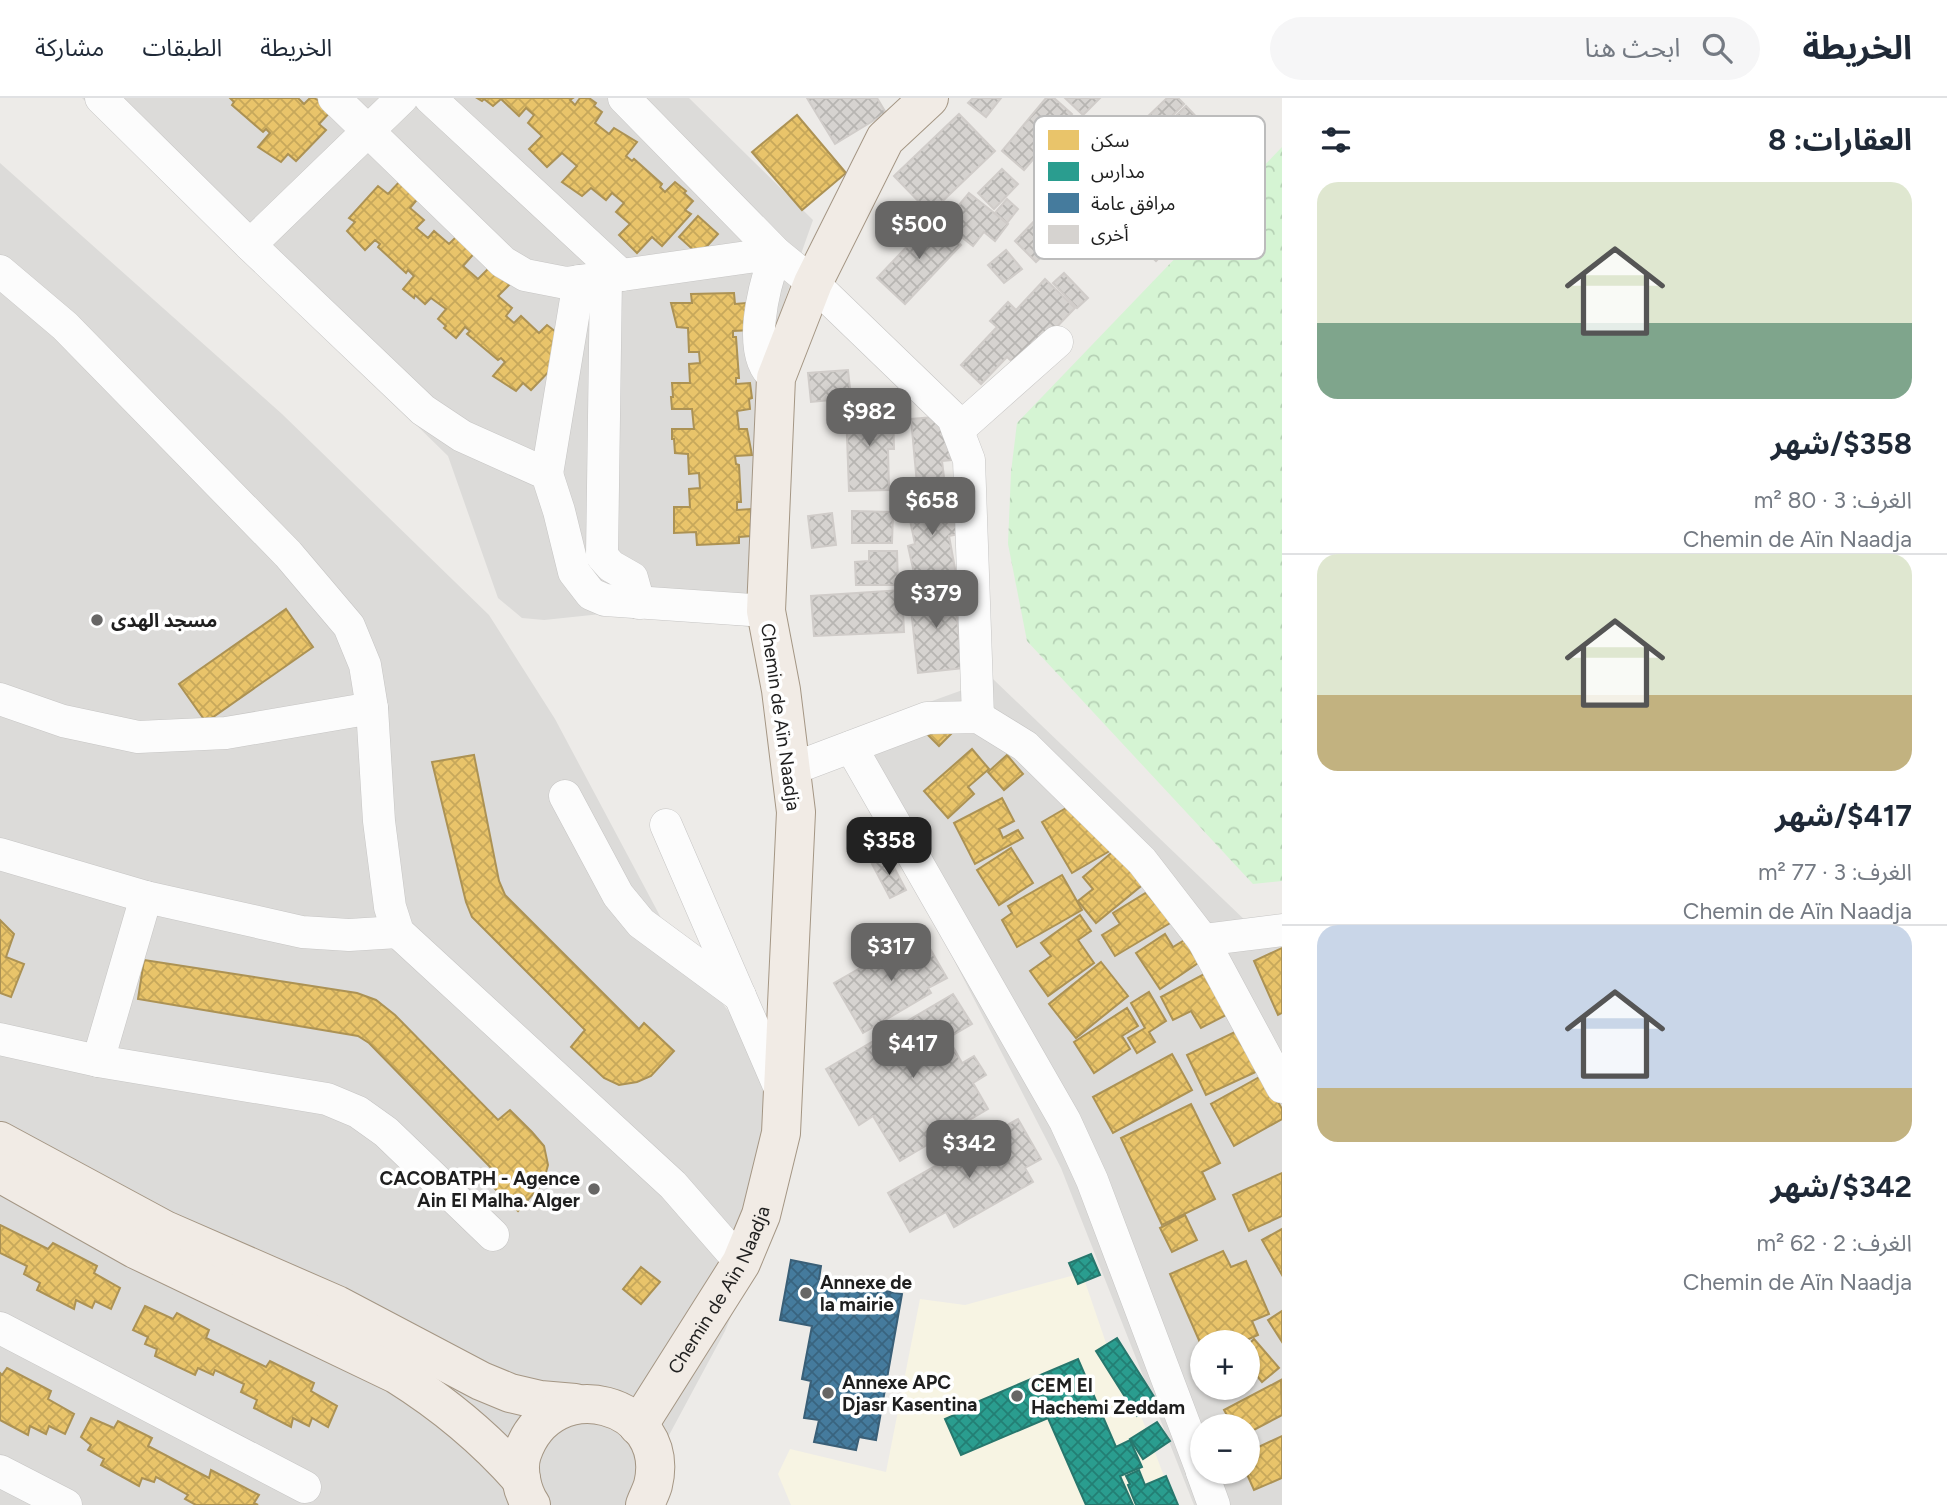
<!DOCTYPE html>
<html lang="ar">
<meta charset="utf-8">
<style>
:root{--surface:#fff;--page:#f6f6f7;--text:#1f2937;--muted:#747a83;--line:#e0e1e3;--accent:#676665}
body{margin:0;font-family:Figtree,"Noto Sans Arabic",sans-serif;background:var(--page);color:var(--text);direction:rtl;height:100vh;display:flex;flex-direction:column;font-size:26px;white-space:nowrap}
*{box-sizing:border-box;margin:0}
p{font-size:23px;color:var(--muted)}
.icon{flex:none;width:38px;height:38px;fill:none;stroke:currentColor;stroke-width:2;stroke-linecap:round;stroke-linejoin:round}
.map{position:relative;flex:1;overflow:hidden;direction:ltr}
.side{display:flex;flex-direction:column;background:var(--surface);width:665px}
.side>*{flex:none}
.buttons{position:absolute;left:1190px;top:1232px;display:grid;gap:14px}
.buttons a{display:grid;place-items:center;width:70px;height:70px;border-radius:50%;background:var(--surface);box-shadow:0 2px 5px #0004;font-size:35px}
.price{position:absolute;translate:-50% -60px;padding:0 16px;border-radius:14px;background:var(--accent);color:#fff;font-size:23px;line-height:46px;filter:drop-shadow(0 2px 4px #0008)}
.price::after{content:'';position:absolute;left:50%;top:42px;width:21px;height:16px;margin-left:-10px;background:inherit;clip-path:polygon(0 0,100% 0,50% 100%)}
.price.on{background:#222;color:#fff}
ul{padding:0;list-style:none}
li{display:grid;align-content:center;gap:14px;height:371px;padding:0 35px}
li+li{border-top:2px solid var(--line)}
li span{display:grid;place-items:center;height:217px;border-radius:21px;color:#555}
li>.icon{margin-inline-start:auto}
span .icon{width:126px;height:126px;fill:#fffc;stroke-width:1}
li b{font-size:30px}
h2{display:flex;justify-content:space-between;align-items:center;height:84px;padding:0 35px;font-size:30px}
header{display:flex;align-items:center;gap:42px;box-sizing:border-box;height:98px;padding:0 35px;background:var(--surface);border-bottom:2px solid var(--line)}
header strong{font-size:33px}
nav{display:flex;gap:38px;margin-inline-start:auto;font-size:24px}
.search{width:490px;height:63px;background:var(--page);display:flex;align-items:center;gap:18px;box-sizing:border-box;padding:0 24px;border-radius:38px;color:var(--muted);font-size:26px}
main{display:flex;flex:1;min-height:0}
.map>svg:first-child{display:block}
.residential{fill:#dcdbd9;fill-rule:evenodd}
.education{fill:#f7f4e3}
.park{fill:url(#park-crowns)}
.homes{fill:url(#homes-cross-hatch);stroke:#ac9254;stroke-width:2}
.schools{fill:url(#schools-cross-hatch);stroke:#27776d;stroke-width:2}
.public{fill:url(#public-cross-hatch);stroke:#3a5f77;stroke-width:2}
.building{fill:url(#building-cross-hatch);stroke:#d0ccc9;stroke-width:2}
.lines{fill:none;stroke-linecap:round;stroke-linejoin:round}
.minor-casing{stroke:#c6c5c4;stroke-width:33}
.major-casing{stroke:#a49684;stroke-width:40}
.minor{stroke:#fcfcfc;stroke-width:32}
.major{stroke:#f1ebe5;stroke-width:38}
.poi-dot{fill:#676665;stroke:#fff;stroke-width:2.5}
.labels{text-anchor:middle;stroke-width:7;stroke-linejoin:round;paint-order:stroke}
.poi-label{font-size:19px;font-weight:bold;fill:#1f1f1f;stroke:#fff;text-anchor:start}
.street-label{font-size:19px;fill:#1f1f1f;stroke:#fff}
.key{fill:#fff;stroke:#bcbcbc;stroke-width:2}
.key-label{font-size:19px;fill:#1f1f1f}
</style>
<header>
<strong>الخريطة</strong>
<div class="search"><svg class="icon" aria-label="search" viewBox="0 0 24 24"><circle cx="10" cy="10" r="6"/><path d="M15 15l6 6"/></svg>ابحث هنا</div>
<nav><a>الخريطة</a><a>الطبقات</a><a>مشاركة</a></nav>
</header>
<main>
<section class="side">
<h2>العقارات: 8<svg class="icon" aria-label="filters" viewBox="0 0 24 24"><path d="M4 7h16M4 17h16"/><circle cx="9" cy="7" r="2"/><circle cx="15" cy="17" r="2"/></svg></h2>
<ul>
<li><span style="background:linear-gradient(#dfe7d0 65%,#7fa58c 0)"><svg class="icon" aria-label="home" viewBox="0 0 24 24"><path d="M3 11l9-7 9 7M6 9v11h12V9"/></svg></span><div><b>$358/شهر</b><p>الغرف: 3 · 80 m²</p><p>Chemin de Aïn Naadja</p></div></li>
<li><span style="background:linear-gradient(#dfe7d0 65%,#c2b280 0)"><svg class="icon" aria-label="home" viewBox="0 0 24 24"><path d="M3 11l9-7 9 7M6 9v11h12V9"/></svg></span><div><b>$417/شهر</b><p>الغرف: 3 · 77 m²</p><p>Chemin de Aïn Naadja</p></div></li>
<li><span style="background:linear-gradient(#c9d6e8 75%,#c2b280 0)"><svg class="icon" aria-label="home" viewBox="0 0 24 24"><path d="M3 11l9-7 9 7M6 9v11h12V9"/></svg></span><div><b>$342/شهر</b><p>الغرف: 2 · 62 m²</p><p>Chemin de Aïn Naadja</p></div></li>
</ul>
</section>
<div class="map">
<svg width="1282" height="1407" viewBox="0 0 1282 1407">
<defs>
<pattern id="park-crowns" width="20" height="18" patternUnits="userSpaceOnUse" patternTransform="scale(1.75)"><rect width="20" height="18" fill="#d5f4d3"/><path d="M2 6a3 3 0 1 1 6 0M12 15a3 3 0 1 1 6 0" fill="none" stroke="#b6d1b5"/></pattern>
<pattern id="homes-cross-hatch" width="8" height="8" patternUnits="userSpaceOnUse" patternTransform="scale(1.75)"><rect width="8" height="8" fill="#e9c46a"/><path d="M0 0l8 8M0 8l8-8" fill="none" stroke="#c7a85b"/></pattern>
<pattern id="schools-cross-hatch" width="8" height="8" patternUnits="userSpaceOnUse" patternTransform="scale(1.75)"><rect width="8" height="8" fill="#2a9d8f"/><path d="M0 0l8 8M0 8l8-8" fill="none" stroke="#237f74"/></pattern>
<pattern id="public-cross-hatch" width="8" height="8" patternUnits="userSpaceOnUse" patternTransform="scale(1.75)"><rect width="8" height="8" fill="#457b9d"/><path d="M0 0l8 8M0 8l8-8" fill="none" stroke="#39647f"/></pattern>
<pattern id="building-cross-hatch" width="8" height="8" patternUnits="userSpaceOnUse" patternTransform="scale(1.75)"><rect width="8" height="8" fill="#d6d3d0"/><path d="M0 0l8 8M0 8l8-8" fill="none" stroke="#b7b5b2"/></pattern>
</defs>
<rect width="100%" height="100%" fill="#edebe8"/>
<g class="residential">
<polygon points="82,0 689,0 813,122 757,281 751,529 620,514 544,522 522,520 498,500 448,358"/>
<polygon points="0,65 282,316 489,517 555,621 668,833 791,996 782,1092 725,1233 639,1393 637,1407 0,1407"/>
<path d="M993 581 1249 826 1282 821V1407H1194L1061 1070 838 637ZM1202 1244H1248V1290H1202ZM1202 1328H1248V1374H1202Z"/>
</g>
<polygon class="education" points="1082,1175 1106,1245 1112,1242 1175,1407 791,1407 778,1376 790,1351 886,1374 920,1201 965,1207"/>
<polygon class="park" points="1282,49 1282,783 1253,786 1027,543 1008,446 1011,374 1017,325"/>
<g class="homes">
<polygon points="230,0 298,0 304,6 310,0 314,0 333,11 319,26 326,32 296,63 288,56 281,64 258,49 270,35 266,31 263,34 232,7 234,4"/>
<polygon points="477,0 573,0 570,2 575,7 580,0 589,0 596,5 594,8 602,14 595,25 609,36 614,30 637,44 626,58 632,63 634,61 662,86 660,89 665,94 675,84 686,93 684,95 693,103 685,112 691,116 662,148 652,139 637,155 619,137 630,126 616,114 624,105 612,95 606,102 591,90 582,98 562,84 577,68 562,55 547,69 529,51 542,38 528,25 534,17 526,10 519,18 501,1 493,8 484,1 482,3"/>
<polygon points="797,17 846,75 802,112 752,54"/>
<polygon points="403,80 420,98 410,110 424,122 416,130 428,140 434,133 449,146 458,137 478,151 463,168 478,181 493,166 511,185 498,198 512,210 506,218 514,225 521,218 539,235 547,227 556,234 561,261 531,292 523,285 516,293 493,278 505,264 501,260 498,262 467,236 470,233 465,229 456,240 444,230 446,228 438,221 446,211 431,200 425,206 415,197 414,200 403,191 414,178 408,172 406,175 378,149 380,146 375,142 365,152 347,133 355,124 349,120 378,88 388,96"/>
<polygon points="698,118 718,136 699,157 679,139"/>
<polygon points="734,195 735,206 746,205 751,232 733,233 733,239 736,239 739,280 736,280 736,286 750,285 752,300 749,301 750,311 737,313 739,331 747,331 752,357 735,358 736,366 739,367 741,404 737,404 737,412 751,411 751,438 739,439 739,445 697,447 696,434 674,435 674,409 690,409 689,391 700,390 699,375 689,376 688,356 675,355 674,341 672,341 672,331 694,331 692,311 672,311 671,299 673,299 672,285 690,285 689,266 700,265 699,254 689,254 688,230 677,229 671,205 692,205 691,196"/>
<polygon points="286,511 313,549 206,624 179,586"/>
<polygon points="936,621 951,636 939,648 924,633"/>
<polygon points="972,651 989,671 968,689 974,696 948,720 924,693"/>
<polygon points="474,657 499,783 505,797 639,931 644,925 674,953 651,978 637,984 619,987 604,980 571,949 585,932 472,819 466,804 432,664"/>
<polygon points="1007,657 1023,676 1004,692 988,674"/>
<polygon points="1090,696 1120,747 1072,775 1042,724"/>
<polygon points="1002,700 1014,723 999,731 1003,740 1018,732 1023,740 975,766 954,725"/>
<polygon points="1123,745 1152,779 1096,825 1078,803 1093,791 1083,779"/>
<polygon points="1011,750 1033,785 999,807 977,772"/>
<polygon points="1062,777 1082,812 1017,849 1002,822 1012,815 1008,808"/>
<polygon points="1157,788 1177,821 1115,858 1102,837 1120,826 1113,815"/>
<polygon points="1080,817 1091,833 1078,842 1094,865 1048,898 1030,873 1051,858 1041,845"/>
<polygon points="0,822 14,836 6,859 24,866 11,899 0,895"/>
<polygon points="1165,836 1173,849 1186,841 1201,863 1160,891 1136,855"/>
<polygon points="1282,850 1282,915 1278,917 1254,863"/>
<polygon points="144,862 357,895 376,902 395,917 498,1022 510,1012 532,1034 544,1048 548,1067 543,1085 518,1113 487,1083 496,1075 369,945 358,938 138,901"/>
<polygon points="1101,864 1128,898 1076,940 1049,906"/>
<polygon points="1206,875 1228,916 1201,930 1191,913 1173,922 1161,899"/>
<polygon points="1149,894 1166,923 1149,934 1155,944 1137,955 1128,940 1145,930 1131,905"/>
<polygon points="1127,910 1138,928 1122,938 1130,951 1094,975 1074,944"/>
<polygon points="1241,931 1260,972 1206,997 1187,957"/>
<polygon points="1172,956 1192,992 1113,1035 1093,999"/>
<polygon points="1263,977 1282,1011 1282,1021 1234,1048 1211,1006"/>
<polygon points="1191,1006 1220,1065 1202,1074 1215,1101 1162,1127 1121,1040"/>
<polygon points="1282,1075 1282,1118 1249,1133 1233,1097"/>
<polygon points="1185,1117 1197,1142 1172,1154 1160,1130"/>
<polygon points="0,1127 48,1151 53,1145 97,1168 94,1175 120,1190 111,1211 95,1203 92,1210 76,1202 74,1211 37,1192 40,1185 24,1176 27,1168 0,1155"/>
<polygon points="1282,1131 1282,1177 1262,1142"/>
<polygon points="1223,1153 1231,1169 1246,1163 1269,1216 1252,1223 1258,1237 1242,1244 1202,1244 1202,1249 1170,1176"/>
<polygon points="641,1169 660,1184 641,1206 623,1191"/>
<polygon points="145,1208 173,1221 177,1215 209,1232 206,1240 266,1269 270,1263 314,1285 311,1293 337,1308 328,1329 312,1320 309,1328 293,1320 291,1329 254,1310 257,1302 241,1294 244,1286 215,1272 213,1277 198,1270 195,1277 155,1258 157,1251 145,1246 148,1239 133,1232"/>
<polygon points="1282,1213 1282,1244 1268,1222"/>
<polygon points="1254,1241 1279,1270 1262,1284 1257,1278 1252,1282 1248,1278 1248,1247"/>
<polygon points="7,1270 51,1293 48,1301 74,1316 65,1336 49,1328 46,1336 30,1328 28,1337 0,1322 0,1275 2,1277"/>
<polygon points="1281,1282 1282,1317 1248,1335 1248,1328 1233,1328 1224,1312"/>
<polygon points="91,1320 114,1330 118,1323 152,1340 148,1348 209,1380 211,1372 259,1397 254,1405 258,1407 196,1407 185,1401 188,1397 156,1379 154,1384 142,1380 139,1388 101,1367 104,1361 88,1352 91,1347 81,1339"/>
<polygon points="1282,1338 1282,1380 1254,1392 1246,1374 1248,1374 1248,1354"/>
</g>
<g class="schools">
<polygon points="1091,1156 1100,1177 1078,1186 1069,1165"/>
<polygon points="1117,1240 1158,1305 1137,1318 1096,1253"/>
<polygon points="1078,1261 1116,1349 1130,1342 1142,1369 1120,1378 1133,1407 1086,1407 1048,1320 961,1357 945,1321 959,1315 958,1312"/>
<polygon points="1157,1324 1170,1343 1143,1361 1130,1341"/>
<polygon points="1139,1372 1145,1387 1166,1378 1178,1407 1136,1407 1128,1387 1130,1386 1126,1378"/>
</g>
<polygon class="public" points="791,1162 821,1168 819,1181 902,1196 876,1342 859,1339 856,1352 814,1344 819,1322 804,1320 811,1283 802,1281 812,1228 780,1222"/>
<g class="building">
<polygon points="807,0 877,0 886,15 835,46"/>
<polygon points="973,0 1001,0 986,19 968,5"/>
<polygon points="1046,0 1054,0 1072,16 1024,72 1002,53"/>
<polygon points="1065,0 1100,0 1083,17"/>
<polygon points="1167,0 1178,0 1184,6 1154,36 1142,24"/>
<polygon points="1186,8 1205,28 1175,57 1156,37"/>
<polygon points="959,16 995,53 930,115 894,78"/>
<polygon points="1218,40 1228,50 1226,52 1246,71 1156,163 1135,143 1196,80 1187,72"/>
<polygon points="1002,71 1018,86 994,111 978,95"/>
<polygon points="969,95 1008,126 995,143 984,134 973,148 944,125"/>
<polygon points="1007,101 1018,111 1007,125 995,115"/>
<polygon points="1042,115 1064,137 1036,164 1015,143"/>
<polygon points="934,120 961,147 905,206 877,180"/>
<polygon points="1006,152 1022,171 1004,185 988,167"/>
<polygon points="1064,175 1088,200 1077,210 1053,185"/>
<polygon points="1045,181 1075,210 1018,269 1007,259 981,286 961,267 997,229 990,223 1008,204 1016,212"/>
<polygon points="848,272 851,300 811,304 808,275"/>
<polygon points="893,310 894,351 888,351 889,392 849,393 846,311"/>
<polygon points="946,318 951,362 942,363 946,395 918,397 911,321"/>
<polygon points="950,395 959,436 949,438 956,476 916,484 908,448 915,446 906,403"/>
<polygon points="852,413 893,414 892,445 852,445"/>
<polygon points="832,415 836,447 812,450 808,418"/>
<polygon points="869,453 897,453 898,487 856,487 855,464 869,463"/>
<polygon points="953,488 963,570 918,575 909,493"/>
<polygon points="902,492 904,534 814,538 811,498"/>
<polygon points="888,758 906,792 890,800 872,766"/>
<polygon points="921,835 947,880 928,890 931,895 863,935 834,885"/>
<polygon points="953,896 972,926 948,940 962,965 974,958 986,977 973,985 988,1011 900,1063 873,1018 859,1027 826,971"/>
<polygon points="1018,1021 1041,1061 1025,1070 1033,1084 954,1129 946,1114 910,1134 888,1095"/>
</g>
<g class="lines">
<defs>
<g id="minor">
<polyline points="101,0 250,147 423,312 462,338 547,376 559,413 574,474 591,496 605,502 766,513"/>
<path d="M334 0 503 164 525 177 566 185 776 155C765 185 744 258 776 280"/>
<polyline points="430,0 621,177"/>
<polyline points="624,0 776,155 813,185 953,320 969,362 978,619"/>
<polyline points="250,147 402,0"/>
<polyline points="0,173 65,228 288,456 349,528 365,567 372,610 379,723 390,809 398,834 673,1087 741,1165"/>
<polyline points="606,179 602,458 611,468 632,480 639,505"/>
<polyline points="958,332 1057,244"/>
<polyline points="547,376 579,183"/>
<polyline points="0,601 63,623 138,639 226,635 372,610"/>
<polyline points="851,649 1065,1023 1092,1082 1202,1373"/>
<polyline points="792,671 927,620 978,619 1025,648 1142,763 1203,842 1282,989"/>
<polyline points="565,698 618,797 641,825 740,898"/>
<polyline points="666,727 782,995"/>
<polyline points="0,756 146,799 302,834 349,837 398,834"/>
<polyline points="1203,842 1282,832"/>
<polyline points="0,941 98,963 327,1001 358,1014 386,1034 493,1137"/>
<polyline points="98,963 146,799"/>
<polyline points="0,1230 305,1389"/>
<polyline points="0,1373 66,1407"/>
<polyline points="1202,1374 1214,1407"/>
</g>
<g id="major">
<polyline points="0,1043 165,1132 337,1207 481,1283 510,1295 540,1302 575,1305"/>
<path d="M0 1075 135 1151 396 1276C444 1306 484 1339 521 1381"/>
<path id="s1" d="M638 1328 741 1165 761 1117 781 1035 796 714 781 592 766 513 776 280 813 185 885 41 929 0"/>
<path d="M531 1407C522 1394 517 1371 522 1356 551 1270 673 1305 653 1387 651 1394 647 1401 645 1407"/>
</g>
</defs>
<use href="#minor" class="minor-casing"/>
<use href="#major" class="major-casing"/>
<use href="#minor" class="minor"/>
<use href="#major" class="major"/>
</g>
<g class="poi-dot">
<circle cx="97" cy="522" r="7"/>
<circle cx="594" cy="1091" r="7"/>
<circle cx="806" cy="1195" r="7"/>
<circle cx="828" cy="1295" r="7"/>
<circle cx="1017" cy="1298" r="7"/>
</g>
<g class="labels">
<g class="poi-label">
<text x="111" y="529">مسجد الهدى</text>
<text x="580" y="1087" text-anchor="end">CACOBATPH - Agence<tspan x="580" dy="22">Ain El Malha. Alger</tspan></text>
<text x="820" y="1191">Annexe de<tspan x="820" dy="22">la mairie</tspan></text>
<text x="842" y="1291">Annexe APC<tspan x="842" dy="22">Djasr Kasentina</tspan></text>
<text x="1031" y="1294">CEM El<tspan x="1031" dy="22">Hachemi Zeddam</tspan></text>
</g>
<g class="street-label">
<text transform="translate(781 619) rotate(82)" y="7">Chemin de Aïn Naadja</text>
<text dy="7" stroke="none"><textPath href="#s1" startOffset="159">Chemin de Aïn Naadja</textPath></text>
</g>
</g>
<rect x="1034" y="18" width="231" height="143" rx="10" class="key"/>
<rect x="1048" y="32" width="31" height="20" fill="#e9c46a"/>
<rect x="1048" y="64" width="31" height="19" fill="#2a9d8f"/>
<rect x="1048" y="95" width="31" height="20" fill="#457b9d"/>
<rect x="1048" y="127" width="31" height="19" fill="#d6d3d0"/>
<g class="key-label">
<text x="1091" y="49">سكن</text>
<text x="1091" y="80">مدارس</text>
<text x="1091" y="112">مرافق عامة</text>
<text x="1091" y="143">أخرى</text>
</g>
</svg>
<div class="buttons">
<a>+</a>
<a>−</a>
</div>
<b class="price" style="left:919px;top:163px">$500</b>
<b class="price" style="left:869px;top:350px">$982</b>
<b class="price" style="left:932px;top:439px">$658</b>
<b class="price" style="left:936px;top:532px">$379</b>
<b class="price on" style="left:889px;top:779px">$358</b>
<b class="price" style="left:891px;top:885px">$317</b>
<b class="price" style="left:913px;top:982px">$417</b>
<b class="price" style="left:969px;top:1082px">$342</b>
</div>
</main>
